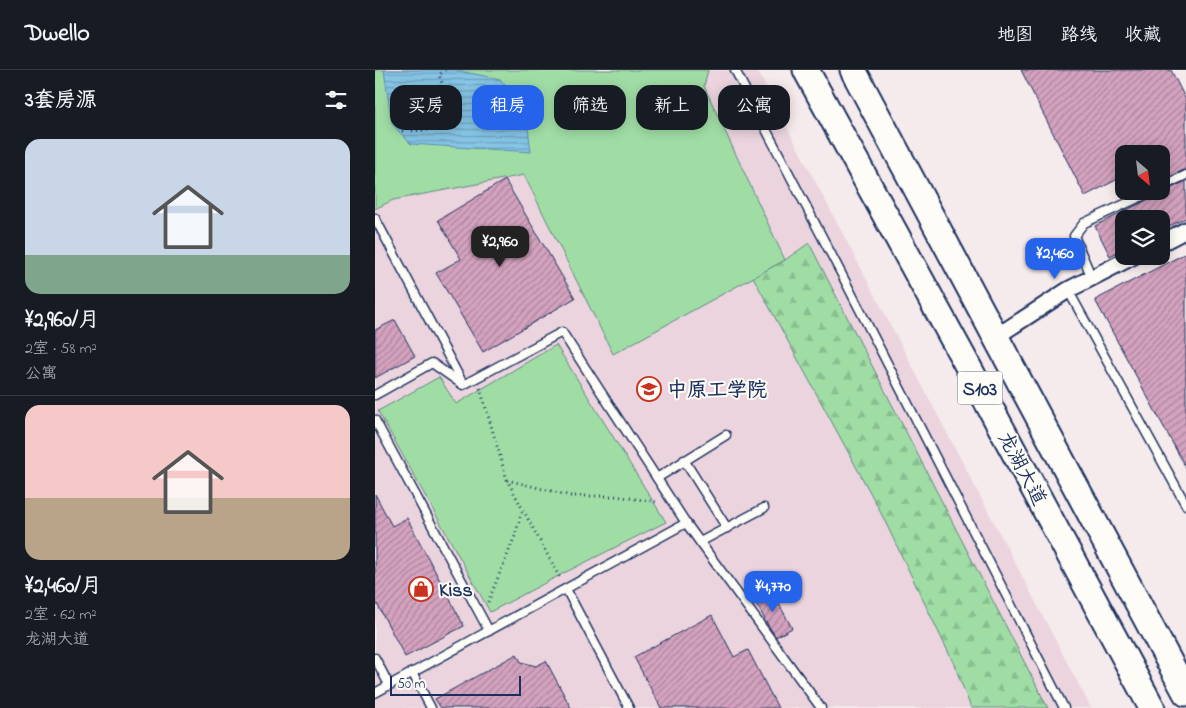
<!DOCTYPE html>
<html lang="zh">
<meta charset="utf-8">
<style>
:root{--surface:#171b24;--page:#20242c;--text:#f1f3f6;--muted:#9ea1a6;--line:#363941;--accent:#2563eb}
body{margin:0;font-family:"Indie Flower","LXGW WenKai TC",sans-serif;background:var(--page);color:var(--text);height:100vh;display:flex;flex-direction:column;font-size:19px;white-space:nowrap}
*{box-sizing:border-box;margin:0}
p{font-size:16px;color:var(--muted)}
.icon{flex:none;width:28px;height:28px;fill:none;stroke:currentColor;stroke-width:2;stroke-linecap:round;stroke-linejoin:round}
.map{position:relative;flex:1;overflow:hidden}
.side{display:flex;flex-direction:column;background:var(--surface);width:375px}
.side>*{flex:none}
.banner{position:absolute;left:15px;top:15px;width:475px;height:45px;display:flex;gap:10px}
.needle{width:32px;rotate:152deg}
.tools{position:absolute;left:740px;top:75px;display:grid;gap:10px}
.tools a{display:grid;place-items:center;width:55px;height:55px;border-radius:10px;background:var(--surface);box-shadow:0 2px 12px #0003;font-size:25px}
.scale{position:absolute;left:15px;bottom:12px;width:131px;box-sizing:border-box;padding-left:5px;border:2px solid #1b2f5e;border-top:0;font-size:14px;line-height:18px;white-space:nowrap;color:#1b2f5e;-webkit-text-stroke:4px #fdfcf7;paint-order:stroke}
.price{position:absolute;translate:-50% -42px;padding:0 11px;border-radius:10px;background:var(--accent);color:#fff;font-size:16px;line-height:32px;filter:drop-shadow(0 1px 2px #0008)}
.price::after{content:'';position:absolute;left:50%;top:30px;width:15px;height:11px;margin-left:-8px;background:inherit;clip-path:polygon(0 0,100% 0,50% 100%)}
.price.active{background:#222;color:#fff}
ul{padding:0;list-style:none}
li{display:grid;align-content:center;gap:10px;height:265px;padding:0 25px}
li+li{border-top:1px solid var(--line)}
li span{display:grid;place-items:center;height:155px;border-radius:15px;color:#555}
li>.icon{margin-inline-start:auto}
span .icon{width:90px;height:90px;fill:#fffc;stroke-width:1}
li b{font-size:21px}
h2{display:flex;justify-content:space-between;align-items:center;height:60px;padding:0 25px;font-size:21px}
.pill{padding:0 18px;border-radius:15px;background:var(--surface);box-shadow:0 2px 12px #0003;font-size:18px;line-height:45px}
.pill.active{background:var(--accent);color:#fff}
header{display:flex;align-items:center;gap:30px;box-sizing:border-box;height:70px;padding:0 25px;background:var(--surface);border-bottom:1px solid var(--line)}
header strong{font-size:24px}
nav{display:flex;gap:28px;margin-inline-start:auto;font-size:18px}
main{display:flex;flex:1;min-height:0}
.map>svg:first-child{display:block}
.built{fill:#ebd4de}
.forest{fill:url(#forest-firs);stroke:#5e8682}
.park{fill:#a0dda5;stroke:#5e8682}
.water{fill:url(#water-rules);stroke:#5b89b0}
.building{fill:url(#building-hatch);stroke:#1b2f5e}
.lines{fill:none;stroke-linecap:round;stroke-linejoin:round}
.service-casing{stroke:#1b2f5e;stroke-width:11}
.minor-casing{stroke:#1b2f5e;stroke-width:19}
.trunk-casing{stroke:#1b2f5e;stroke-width:29}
.path{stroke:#1b2f5e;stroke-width:3;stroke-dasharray:1 4;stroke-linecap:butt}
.service{stroke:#fdfcf7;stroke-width:8}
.minor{stroke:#fdfcf7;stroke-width:15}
.trunk{stroke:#fdfcf7;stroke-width:25}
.labels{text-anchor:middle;stroke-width:4;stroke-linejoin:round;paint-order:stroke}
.shield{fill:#fdfcf7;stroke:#5f6c8c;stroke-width:1}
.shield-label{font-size:19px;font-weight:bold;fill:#1b2f5e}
.poi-label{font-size:20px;font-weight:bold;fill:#1b2f5e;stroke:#fdfcf7;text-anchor:start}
.street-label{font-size:20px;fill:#1b2f5e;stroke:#fdfcf7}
</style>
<header>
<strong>Dwello</strong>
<nav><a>地图</a><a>路线</a><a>收藏</a></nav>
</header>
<main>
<section class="side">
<h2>3套房源<svg class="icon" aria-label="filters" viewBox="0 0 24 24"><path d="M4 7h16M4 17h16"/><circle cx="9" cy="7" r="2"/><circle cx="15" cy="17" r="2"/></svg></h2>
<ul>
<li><span style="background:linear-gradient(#c9d6e8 75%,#7fa58c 0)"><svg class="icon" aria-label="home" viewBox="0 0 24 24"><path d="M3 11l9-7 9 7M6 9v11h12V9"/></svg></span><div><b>¥2,960/月</b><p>2室 · 58 m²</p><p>公寓</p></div></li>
<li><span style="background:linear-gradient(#f6c9c9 60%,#b9a48a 0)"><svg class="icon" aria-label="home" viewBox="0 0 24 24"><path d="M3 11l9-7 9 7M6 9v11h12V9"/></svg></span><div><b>¥2,460/月</b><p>2室 · 62 m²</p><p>龙湖大道</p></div></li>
</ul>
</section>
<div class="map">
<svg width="811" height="638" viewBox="0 0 811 638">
<defs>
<pattern id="forest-firs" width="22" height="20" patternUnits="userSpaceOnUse" patternTransform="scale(1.25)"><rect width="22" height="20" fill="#a0dda5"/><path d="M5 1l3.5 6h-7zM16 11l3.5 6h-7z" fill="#89be90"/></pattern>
<pattern id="water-rules" width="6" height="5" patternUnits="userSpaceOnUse" patternTransform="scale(1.25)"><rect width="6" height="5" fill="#86c5e6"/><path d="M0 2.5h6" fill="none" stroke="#6da0be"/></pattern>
<pattern id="building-hatch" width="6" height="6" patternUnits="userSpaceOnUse" patternTransform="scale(1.25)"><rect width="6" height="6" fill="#d4a2be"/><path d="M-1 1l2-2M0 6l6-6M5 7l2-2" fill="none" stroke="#ab849e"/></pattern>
</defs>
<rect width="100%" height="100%" fill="#f5eaec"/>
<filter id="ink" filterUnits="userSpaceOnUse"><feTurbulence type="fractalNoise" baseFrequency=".02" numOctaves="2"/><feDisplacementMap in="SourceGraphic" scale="10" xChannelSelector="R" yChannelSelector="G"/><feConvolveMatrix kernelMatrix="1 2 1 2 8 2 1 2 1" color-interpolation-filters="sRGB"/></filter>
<g filter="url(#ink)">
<polygon class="built" points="0,0 382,0 716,638 0,638"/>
<polygon class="forest" points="434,173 673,638 596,638 579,594 503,437 378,207 410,190"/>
<g class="park">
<polygon points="0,0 333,0 329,16 410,190 238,284 149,105 18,130 0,139"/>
<polygon points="181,275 291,452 185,505 115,542 3,341 64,307 81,334"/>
</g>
<polygon class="water" points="9,0 79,0 125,9 139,26 152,50 156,82 36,74 17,54"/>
<g class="building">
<polygon points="646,0 796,0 811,30 811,99 786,111 786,84 749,84 749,106 710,126"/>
<polygon points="130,110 200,228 108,282 61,203 86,189 63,150"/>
<polygon points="811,111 811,148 786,160 786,149 749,149 749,179 735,186 720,156 780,126 784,122 788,122"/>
<polygon points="811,183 811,398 720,230"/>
<polygon points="20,250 40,286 0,308 0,260"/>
<polygon points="0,424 17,456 32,448 89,556 30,587 0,530"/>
<polygon points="396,519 417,558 401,567 393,555 378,528"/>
<polygon points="337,545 359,587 373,580 403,638 286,638 259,587"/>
<polygon points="142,584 146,592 161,596 171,591 196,638 66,638 60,629"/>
</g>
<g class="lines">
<defs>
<g id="service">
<polyline points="360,0 467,205 689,638"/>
<polyline points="786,117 811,105"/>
<polyline points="0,148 88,314"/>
<polyline points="717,208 699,166 709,153 778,121"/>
<polyline points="693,220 811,435"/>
<polyline points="0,325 57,293 88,315 187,262 311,453 446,638"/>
<polyline points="0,350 114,561"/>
<polyline points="309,390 352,458"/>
<polyline points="282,408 351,365"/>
<polyline points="325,472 389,438"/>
<polyline points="191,519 254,638"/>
<polyline points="0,588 14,615"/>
<polyline points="37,602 56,638"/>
<polyline points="0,623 311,453"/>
</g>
<g id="minor">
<polyline points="786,173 811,160"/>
<polyline points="619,268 693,220 759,186"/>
</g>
<g id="trunk">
<polyline points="431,0 589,289 777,638"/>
<polyline points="478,0 811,623"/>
</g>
</defs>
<use href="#service" class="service-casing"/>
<use href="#minor" class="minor-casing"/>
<use href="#trunk" class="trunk-casing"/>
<g class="path">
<polyline points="27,61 55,60 45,36 71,24 64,5 70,0"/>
<polyline points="105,318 132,410 186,510"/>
<polyline points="132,410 196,426 240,426 283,432"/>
<polyline points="113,532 140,466 147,440"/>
</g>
<use href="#service" class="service"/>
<use href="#minor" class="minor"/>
<use href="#trunk" class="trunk"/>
</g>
</g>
<defs>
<symbol id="university-ring" viewBox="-11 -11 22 22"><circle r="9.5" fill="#fdfcf7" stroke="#c8321e" stroke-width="1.5"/><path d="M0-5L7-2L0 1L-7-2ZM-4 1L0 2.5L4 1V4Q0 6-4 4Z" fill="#c8321e"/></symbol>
<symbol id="shop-ring" viewBox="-11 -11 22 22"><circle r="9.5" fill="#fdfcf7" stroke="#c8321e" stroke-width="1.5"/><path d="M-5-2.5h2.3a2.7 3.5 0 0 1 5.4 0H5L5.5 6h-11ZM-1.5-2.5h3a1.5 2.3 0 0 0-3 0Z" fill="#c8321e"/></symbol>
</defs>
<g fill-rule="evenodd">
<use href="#university-ring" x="260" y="305" width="28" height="28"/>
<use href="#shop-ring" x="32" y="505" width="28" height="28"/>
</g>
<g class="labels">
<rect class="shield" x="582.5" y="301.5" width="45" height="33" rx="4"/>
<g class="shield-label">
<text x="605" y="325">S103</text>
</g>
<g class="poi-label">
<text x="292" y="326">中原工学院</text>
<text x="64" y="526">Kiss</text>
</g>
<g class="street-label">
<text transform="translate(648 398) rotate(62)" y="7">龙湖大道</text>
</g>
</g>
</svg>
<div class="tools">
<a><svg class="needle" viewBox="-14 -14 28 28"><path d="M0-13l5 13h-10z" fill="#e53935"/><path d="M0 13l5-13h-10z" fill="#9ea1a6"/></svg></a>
<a><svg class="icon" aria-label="layers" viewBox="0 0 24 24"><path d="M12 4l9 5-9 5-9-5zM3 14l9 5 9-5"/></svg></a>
</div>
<div class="scale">50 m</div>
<b class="price active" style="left:125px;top:198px">¥2,960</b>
<b class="price" style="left:680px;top:210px">¥2,460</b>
<b class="price" style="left:398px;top:543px">¥4,770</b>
<div class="banner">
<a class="pill">买房</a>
<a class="pill active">租房</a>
<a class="pill">筛选</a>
<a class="pill">新上</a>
<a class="pill">公寓</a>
</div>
</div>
</main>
